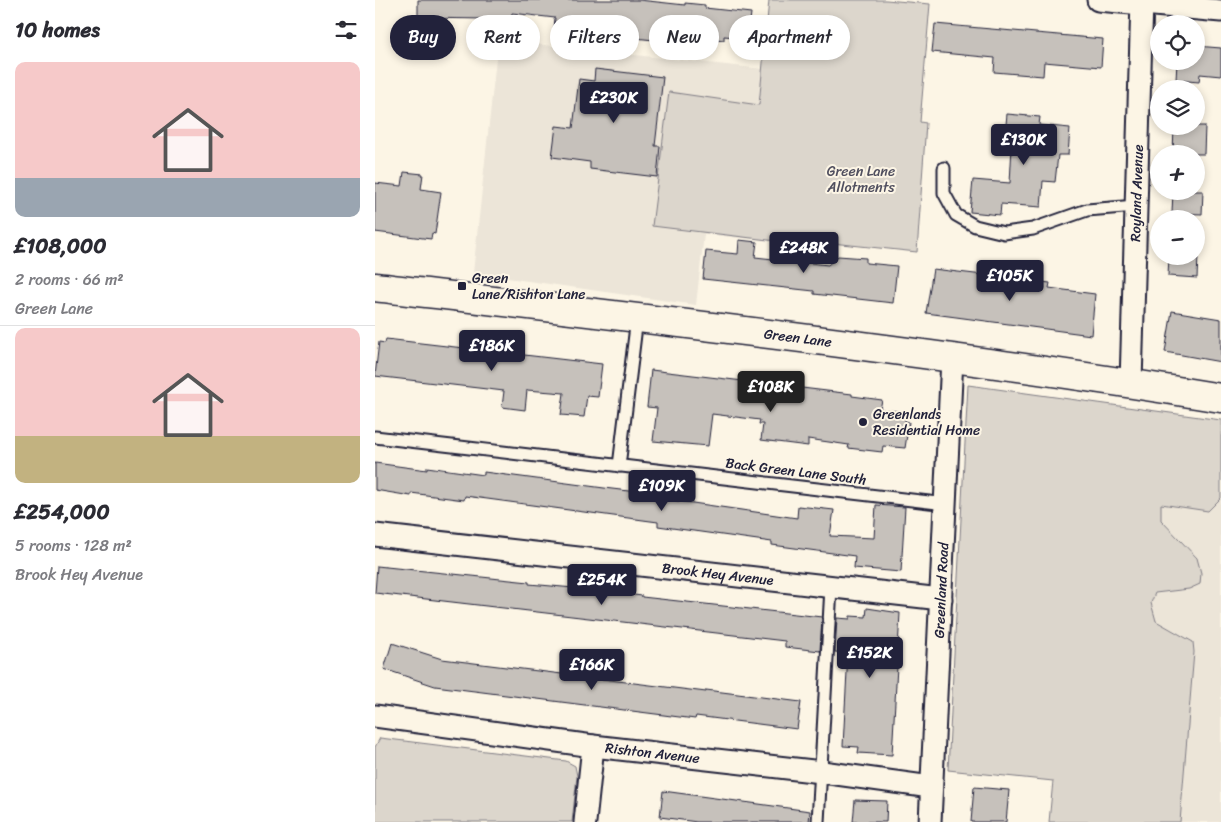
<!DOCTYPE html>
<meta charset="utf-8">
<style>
:root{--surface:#fff;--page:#f2f2f3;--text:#2b2b33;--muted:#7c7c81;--line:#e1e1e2;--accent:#22223b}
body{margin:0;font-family:Sriracha,sans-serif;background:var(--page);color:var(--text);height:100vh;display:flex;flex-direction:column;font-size:19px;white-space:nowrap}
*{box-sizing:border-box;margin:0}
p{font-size:16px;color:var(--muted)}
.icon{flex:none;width:28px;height:28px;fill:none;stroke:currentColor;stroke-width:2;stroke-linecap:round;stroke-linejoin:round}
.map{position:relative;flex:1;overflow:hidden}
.panel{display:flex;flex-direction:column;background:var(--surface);width:375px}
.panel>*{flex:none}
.guide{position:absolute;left:15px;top:15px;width:475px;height:45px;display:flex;gap:10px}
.fabs{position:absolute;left:775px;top:15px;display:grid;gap:10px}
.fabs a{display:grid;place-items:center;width:55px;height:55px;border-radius:50%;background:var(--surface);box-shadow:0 2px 8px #0003;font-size:25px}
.price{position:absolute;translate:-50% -42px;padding:0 11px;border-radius:5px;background:var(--accent);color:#fff;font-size:16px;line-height:32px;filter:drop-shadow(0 1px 2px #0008)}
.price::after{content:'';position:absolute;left:50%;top:30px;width:15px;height:11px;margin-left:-8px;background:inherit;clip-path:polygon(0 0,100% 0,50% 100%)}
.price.on{background:#222;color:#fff}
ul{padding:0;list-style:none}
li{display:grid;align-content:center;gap:10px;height:265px;padding:0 15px}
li+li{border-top:1px solid var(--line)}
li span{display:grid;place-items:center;height:155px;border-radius:10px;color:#555}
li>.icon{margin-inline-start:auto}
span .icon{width:90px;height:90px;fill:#fffc;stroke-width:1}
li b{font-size:21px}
h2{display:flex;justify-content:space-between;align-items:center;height:60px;padding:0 15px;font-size:21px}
.pill{padding:0 18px;border-radius:22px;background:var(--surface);box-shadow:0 2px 8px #0003;font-size:18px;line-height:45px}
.pill.on{background:var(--accent);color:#fff}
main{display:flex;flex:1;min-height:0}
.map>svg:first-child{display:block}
.built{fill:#ece5d8}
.green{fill:#dcd6cc;stroke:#7f7c84}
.building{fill:#c6c1bb;stroke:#22223b}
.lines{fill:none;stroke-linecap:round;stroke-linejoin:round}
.service-casing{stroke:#22223b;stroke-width:15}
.minor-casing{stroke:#22223b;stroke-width:25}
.tertiary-casing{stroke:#22223b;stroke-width:31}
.service{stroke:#fcf5e5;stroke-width:11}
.minor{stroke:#fcf5e5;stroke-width:21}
.tertiary{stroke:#fcf5e5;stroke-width:28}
.poi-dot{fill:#22223b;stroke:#fcf5e5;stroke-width:2}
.labels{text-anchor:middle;stroke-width:4;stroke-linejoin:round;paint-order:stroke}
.park-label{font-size:14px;fill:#504f5f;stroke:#fcf5e5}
.street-label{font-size:14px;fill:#22223b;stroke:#fcf5e5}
.poi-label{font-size:14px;fill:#22223b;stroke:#fcf5e5;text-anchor:start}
</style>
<main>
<section class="panel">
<h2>10 homes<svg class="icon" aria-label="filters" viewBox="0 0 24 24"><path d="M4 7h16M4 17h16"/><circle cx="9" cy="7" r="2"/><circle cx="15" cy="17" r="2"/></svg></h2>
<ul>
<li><span style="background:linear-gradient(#f6c9c9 75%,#9aa5b1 0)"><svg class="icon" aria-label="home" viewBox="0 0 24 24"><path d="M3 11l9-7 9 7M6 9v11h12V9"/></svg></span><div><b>£108,000</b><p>2 rooms · 66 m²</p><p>Green Lane</p></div></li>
<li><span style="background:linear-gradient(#f6c9c9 70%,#c2b280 0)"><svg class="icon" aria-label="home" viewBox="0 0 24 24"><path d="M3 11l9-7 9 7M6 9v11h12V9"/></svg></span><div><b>£254,000</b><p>5 rooms · 128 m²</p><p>Brook Hey Avenue</p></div></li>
</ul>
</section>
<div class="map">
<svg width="846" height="822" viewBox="0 0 846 822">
<rect width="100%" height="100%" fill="#fcf5e5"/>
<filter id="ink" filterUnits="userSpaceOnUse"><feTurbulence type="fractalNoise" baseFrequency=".02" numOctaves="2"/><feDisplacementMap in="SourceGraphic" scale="10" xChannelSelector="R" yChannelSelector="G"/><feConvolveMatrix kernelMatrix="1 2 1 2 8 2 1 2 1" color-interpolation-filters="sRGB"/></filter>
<g filter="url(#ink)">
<g class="built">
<polygon points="123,40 388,69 384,105 431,112 418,243 329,234 321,305 98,273"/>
<polygon points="846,498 846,822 805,822 819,652 818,642 781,621 775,603 780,593 814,589 822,558 786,520 786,504 833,511"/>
</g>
<g class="green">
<polygon points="394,0 511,0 555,4 545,122 551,123 542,252 419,239 418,243 277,226 294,92 384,105"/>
<polygon points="593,385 846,420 846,498 833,511 786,504 786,520 822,558 826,573 825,584 814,589 780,593 776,603 781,621 818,642 819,652 805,822 674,822 678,781 573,770"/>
<polygon points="5,738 191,761 200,766 202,776 197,822 0,822 0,747"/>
</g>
<g class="building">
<polygon points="43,0 264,0 310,5 310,3 330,5 330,8 376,13 373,38 349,36 349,40 281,32 279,40 240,36 240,38 179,29 180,18 137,13 136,19 131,18 130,27 111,25 111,19 43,18"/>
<polygon points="560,24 728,39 726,67 669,62 668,76 619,72 620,58 557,52"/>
<polygon points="821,46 846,48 846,76 825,74 824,82 801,80 802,61 821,61"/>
<polygon points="220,69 288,77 280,146 285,146 282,177 215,169 215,162 177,157 181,126 198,128 204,79 219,81"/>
<polygon points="632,114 665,117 664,125 695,128 693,155 683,155 680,182 668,181 666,207 626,204 625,215 595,212 598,180 635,183 637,146 629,145"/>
<polygon points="799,126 830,126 829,154 798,154"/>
<polygon points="29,172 48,174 46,189 66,192 60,234 57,233 56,239 0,232 0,183 27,186"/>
<polygon points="798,191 828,191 827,214 797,213"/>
<polygon points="364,240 382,242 380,257 453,265 463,256 491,258 491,263 522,266 518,303 439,294 439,291 328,279 331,251 363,254"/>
<polygon points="794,256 823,256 822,278 793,276"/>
<polygon points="558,269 675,283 674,288 720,294 716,335 551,313"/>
<polygon points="797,311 846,319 846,362 790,352"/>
<polygon points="11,339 227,364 223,397 212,396 209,417 186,415 189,393 152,390 150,410 127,407 129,391 0,376 4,342 10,343"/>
<polygon points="276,370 477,394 477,396 507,400 505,409 531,412 530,421 534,422 530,448 508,446 507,452 473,448 474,445 433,439 433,446 386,440 388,424 384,424 385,420 337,414 333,446 278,441 282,408 272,407"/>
<polygon points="0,463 52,470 52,467 109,475 109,472 229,488 270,493 269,496 422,518 423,506 459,510 455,536 499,538 501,505 530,507 526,572 479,568 480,556 397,545 397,542 283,526 283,522 90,496 89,500 36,493 36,496 0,490"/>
<polygon points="2,566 154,582 154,584 210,589 267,596 267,597 447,617 445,651 410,647 410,641 0,593"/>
<polygon points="492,608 525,613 517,755 483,753 484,747 468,746 473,653 460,652 462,618 475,619 475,616 491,617"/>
<polygon points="17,643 67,659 331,692 331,690 426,702 422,729 321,716 320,719 60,686 9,669"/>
<polygon points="599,787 634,790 631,822 596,822"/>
<polygon points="288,791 435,811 434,822 322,822 285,817"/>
<polygon points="480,800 512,801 511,822 478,822"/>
</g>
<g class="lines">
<defs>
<g id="service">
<polyline points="569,168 569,193 581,215 600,226 629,233 658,229 712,210 761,206"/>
<polyline points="0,437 571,504"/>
<polyline points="244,466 262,318"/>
<polyline points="443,822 456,587"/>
</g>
<g id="minor">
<polyline points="723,0 846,11"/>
<path id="s1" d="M756 383 767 0"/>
<path id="s2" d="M0 535 566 599"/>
<path id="s3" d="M0 716 218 746 447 772 556 787"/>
<polyline points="210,822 218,746"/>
<path id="s4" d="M555 822 577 358"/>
</g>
<g id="tertiary">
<path id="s5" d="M0 287C282 320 565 352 846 398"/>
</g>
</defs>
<use href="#service" class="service-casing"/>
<use href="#minor" class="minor-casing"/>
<use href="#tertiary" class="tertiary-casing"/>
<use href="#service" class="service"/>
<use href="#minor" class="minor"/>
<use href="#tertiary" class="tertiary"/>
</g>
</g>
<g class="poi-dot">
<rect x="82" y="281" width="10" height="10" rx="2.5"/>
<circle cx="488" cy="422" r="5"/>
</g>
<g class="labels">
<g class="park-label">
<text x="486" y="176">Green Lane<tspan x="486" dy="16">Allotments</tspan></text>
</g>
<g class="street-label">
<text dy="5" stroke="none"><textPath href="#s1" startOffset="190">Royland Avenue</textPath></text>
<text dy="5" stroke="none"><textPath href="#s5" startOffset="426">Green Lane</textPath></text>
<text transform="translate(421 471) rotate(7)" y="5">Back Green Lane South</text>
<text dy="5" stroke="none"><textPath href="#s2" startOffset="345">Brook Hey Avenue</textPath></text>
<text dy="5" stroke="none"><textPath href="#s4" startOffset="232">Greenland Road</textPath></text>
<text dy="5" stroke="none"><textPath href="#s3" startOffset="280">Rishton Avenue</textPath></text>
</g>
<g class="poi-label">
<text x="97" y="283">Green<tspan x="97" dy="16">Lane/Rishton Lane</tspan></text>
<text x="498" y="419">Greenlands<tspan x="498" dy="16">Residential Home</tspan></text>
</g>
</g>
</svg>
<div class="fabs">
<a><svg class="icon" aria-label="locate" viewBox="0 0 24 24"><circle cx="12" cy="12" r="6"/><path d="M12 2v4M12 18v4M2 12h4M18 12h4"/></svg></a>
<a><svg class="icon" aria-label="layers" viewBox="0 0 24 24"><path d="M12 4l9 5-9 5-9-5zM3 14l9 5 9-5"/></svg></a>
<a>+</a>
<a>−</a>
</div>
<b class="price" style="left:239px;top:124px">£230K</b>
<b class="price" style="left:649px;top:166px">£130K</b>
<b class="price" style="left:429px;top:274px">£248K</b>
<b class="price" style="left:635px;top:302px">£105K</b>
<b class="price" style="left:117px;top:372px">£186K</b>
<b class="price on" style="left:396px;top:413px">£108K</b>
<b class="price" style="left:287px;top:512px">£109K</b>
<b class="price" style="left:227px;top:606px">£254K</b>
<b class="price" style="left:495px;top:679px">£152K</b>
<b class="price" style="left:217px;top:691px">£166K</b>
<div class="guide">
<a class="pill on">Buy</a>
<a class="pill">Rent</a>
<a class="pill">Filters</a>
<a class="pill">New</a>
<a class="pill">Apartment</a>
</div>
</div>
</main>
